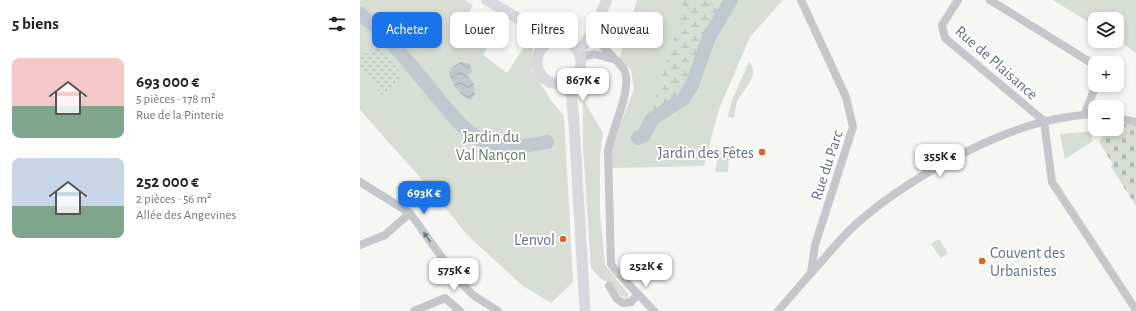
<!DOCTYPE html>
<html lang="fr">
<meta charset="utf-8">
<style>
:root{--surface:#fff;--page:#f2f2f2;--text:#202124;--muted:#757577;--accent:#1a73e8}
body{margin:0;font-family:"Alegreya Sans",sans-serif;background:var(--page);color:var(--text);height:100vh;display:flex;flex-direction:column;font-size:15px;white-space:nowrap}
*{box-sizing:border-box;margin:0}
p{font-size:13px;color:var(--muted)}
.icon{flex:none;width:22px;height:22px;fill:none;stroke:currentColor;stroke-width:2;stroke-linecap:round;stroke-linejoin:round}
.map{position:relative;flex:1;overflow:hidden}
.details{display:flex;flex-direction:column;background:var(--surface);width:360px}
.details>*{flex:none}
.banner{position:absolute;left:12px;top:12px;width:380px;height:36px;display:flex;gap:8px}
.controls{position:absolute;left:728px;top:12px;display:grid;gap:8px}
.controls a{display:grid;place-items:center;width:36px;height:36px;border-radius:8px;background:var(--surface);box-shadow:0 2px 6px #0003;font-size:20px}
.price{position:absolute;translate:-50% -34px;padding:0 9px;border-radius:8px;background:#fff;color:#222;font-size:13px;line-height:26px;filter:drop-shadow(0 1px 2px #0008)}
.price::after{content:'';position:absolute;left:50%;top:24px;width:12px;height:9px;margin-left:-6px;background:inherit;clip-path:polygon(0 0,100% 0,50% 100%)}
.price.selected{background:var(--accent);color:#fff}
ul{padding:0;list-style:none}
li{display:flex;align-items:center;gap:12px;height:100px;padding:0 12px}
li span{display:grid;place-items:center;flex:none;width:112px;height:80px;border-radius:8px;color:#555}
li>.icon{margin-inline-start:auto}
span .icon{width:48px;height:48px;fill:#fffc;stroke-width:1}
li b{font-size:17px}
h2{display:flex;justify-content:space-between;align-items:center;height:48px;padding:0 12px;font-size:17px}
.chip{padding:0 14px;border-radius:8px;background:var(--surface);box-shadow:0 2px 6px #0003;font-size:14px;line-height:36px}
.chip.selected{background:var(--accent);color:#fff}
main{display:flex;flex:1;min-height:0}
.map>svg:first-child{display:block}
.green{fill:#d7ded4}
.wetland{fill:url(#wetland-marsh)}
.cemetery{fill:url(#cemetery-stones)}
.garden{fill:url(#garden-dots)}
.water{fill:url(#water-waves)}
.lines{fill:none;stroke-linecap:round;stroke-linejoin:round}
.river{stroke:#bfc9cf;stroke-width:14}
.street{stroke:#c4c7cb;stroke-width:8}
.secondary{stroke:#d6dadf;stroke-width:11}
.oneway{fill:#697888}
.poi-dot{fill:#e95c21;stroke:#fff;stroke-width:1.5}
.labels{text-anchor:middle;stroke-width:4;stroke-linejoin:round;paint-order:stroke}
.street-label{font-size:16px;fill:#647485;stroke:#fff}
.park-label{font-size:16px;fill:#677c64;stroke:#fff}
.poi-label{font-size:16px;fill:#647485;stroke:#fff;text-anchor:end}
</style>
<main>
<section class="details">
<h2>5 biens<svg class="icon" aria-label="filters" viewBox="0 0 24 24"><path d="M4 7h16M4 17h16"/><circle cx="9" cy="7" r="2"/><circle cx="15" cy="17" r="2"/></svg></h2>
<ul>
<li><span style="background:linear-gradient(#f6c9c9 60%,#7fa58c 0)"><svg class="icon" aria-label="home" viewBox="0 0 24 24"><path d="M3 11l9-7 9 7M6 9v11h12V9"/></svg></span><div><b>693 000 €</b><p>5 pièces · 178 m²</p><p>Rue de la Pinterie</p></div></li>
<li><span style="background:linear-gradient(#c9d6e8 60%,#7fa58c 0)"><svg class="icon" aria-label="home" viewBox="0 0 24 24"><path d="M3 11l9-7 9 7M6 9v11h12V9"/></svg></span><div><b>252 000 €</b><p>2 pièces · 56 m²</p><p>Allée des Angevines</p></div></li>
</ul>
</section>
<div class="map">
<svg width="776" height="311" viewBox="0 0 776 311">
<defs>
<pattern id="wetland-marsh" width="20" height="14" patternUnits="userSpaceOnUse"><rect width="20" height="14" fill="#d7ded4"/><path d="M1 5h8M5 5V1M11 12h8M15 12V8" fill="none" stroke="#b2b9b2"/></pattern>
<pattern id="cemetery-stones" width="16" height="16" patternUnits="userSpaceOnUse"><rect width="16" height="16" fill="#d7ded4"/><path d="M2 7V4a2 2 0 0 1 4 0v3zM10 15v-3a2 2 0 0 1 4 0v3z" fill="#b2b9b2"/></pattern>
<pattern id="garden-dots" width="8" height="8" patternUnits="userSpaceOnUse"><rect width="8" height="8" fill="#d7ded4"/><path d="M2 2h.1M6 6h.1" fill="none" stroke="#b2b9b2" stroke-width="1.8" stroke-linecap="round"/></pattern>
<pattern id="water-waves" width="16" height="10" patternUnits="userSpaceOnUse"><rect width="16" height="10" fill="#bfc9cf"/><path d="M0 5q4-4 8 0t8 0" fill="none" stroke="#9fa8ae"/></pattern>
</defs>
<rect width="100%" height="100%" fill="#f6f7f3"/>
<g class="green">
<polygon points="0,0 105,0 113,5 105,19 113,24 109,31 130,43 123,55 147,73 170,38 173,42 172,70 192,102 204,116 213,282 191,303 163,286 107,235 74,193 0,110"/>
<polygon points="277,0 423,0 390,37 359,109 344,166 252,168 252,145 274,89 271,70 259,59"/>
<polygon points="693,0 776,0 776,53 757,39 757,19 735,19 735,26"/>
<path d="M389 62C401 76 383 89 377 102 375 107 375 113 374 118L368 117 372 100Z"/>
<polygon points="223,99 243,133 240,155 240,212 245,265 269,295 266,298 261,296 253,286 240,278 231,268 223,147"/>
<polygon points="734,131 731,139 733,141 705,159 700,134"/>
<polygon points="359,150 369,152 368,172 355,172"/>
<polygon points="579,239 588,253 581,258 571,244"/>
</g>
<polygon class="wetland" points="324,0 377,0 349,51 332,94 324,102 296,119 292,118 295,97 320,21"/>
<polygon class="cemetery" points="757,123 776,126 776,206 751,167 753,164 739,142 747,129 757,129"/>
<polygon class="garden" points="18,43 44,78 23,96 0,69 0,59"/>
<path class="water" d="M101 62 110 64 112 72 107 75 114 84 115 95 110 100C98 94 91 83 89 71L94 66Z"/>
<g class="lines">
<g class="river">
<path d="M0 14C32 39 56 72 82 103 94 117 105 132 122 140 141 150 167 146 187 142"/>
<polyline points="278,138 284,135 292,119 324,98 332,85 349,37 371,0"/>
</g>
<g class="street">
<polyline points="598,0 582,25 585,38 684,121 692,182 776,310"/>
<polyline points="630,0 733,64 735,68"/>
<path d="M231 34C241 46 254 56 263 68 275 85 251 131 248 151L251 264 256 271 294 311"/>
<polyline points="221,57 234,54 253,59"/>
<polyline points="725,113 736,85"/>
<polyline points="757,118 776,122"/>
<polyline points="0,182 50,213 98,280 113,295 138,311"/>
<polyline points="0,245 25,235 50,213"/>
<path d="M451 273C465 258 479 240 494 226 545 180 640 126 708 117 718 116 725 113 735 115"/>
<polyline points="249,286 257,299 263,303 271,302 278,294"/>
<polyline points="54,311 85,298 100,311"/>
<polyline points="418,311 451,273 455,245 493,127 486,97 441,0"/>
</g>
<g class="secondary">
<polyline points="127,0 195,40"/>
<circle cx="199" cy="62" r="22"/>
<polyline points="219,52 231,34 247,0"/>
<polyline points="210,82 214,123 225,311"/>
</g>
</g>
<defs><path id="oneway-solid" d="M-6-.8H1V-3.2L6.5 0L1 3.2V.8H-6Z"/></defs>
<use class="oneway" href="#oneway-solid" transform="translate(67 237) rotate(-126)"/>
<g class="poi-dot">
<circle cx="402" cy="152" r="4"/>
<circle cx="203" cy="239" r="4"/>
<circle cx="622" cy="261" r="4"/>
</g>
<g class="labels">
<g class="street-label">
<text transform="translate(637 62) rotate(41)" y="6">Rue de Plaisance</text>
<text transform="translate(466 165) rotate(-72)" y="6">Rue du Parc</text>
</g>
<g class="park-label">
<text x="131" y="142">Jardin du<tspan x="131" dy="18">Val Nançon</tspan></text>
</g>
<g class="poi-label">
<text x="394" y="158">Jardin des Fêtes</text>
<text x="195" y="245">L'envol</text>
<text x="630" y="258" text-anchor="start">Couvent des<tspan x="630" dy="18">Urbanistes</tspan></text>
</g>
</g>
</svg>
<div class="controls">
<a><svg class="icon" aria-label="layers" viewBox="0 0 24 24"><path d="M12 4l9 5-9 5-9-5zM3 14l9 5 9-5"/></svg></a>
<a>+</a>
<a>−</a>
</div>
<b class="price" style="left:223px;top:102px">867K €</b>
<b class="price" style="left:580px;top:178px">355K €</b>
<b class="price selected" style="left:64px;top:215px">693K €</b>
<b class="price" style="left:286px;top:288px">252K €</b>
<b class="price" style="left:94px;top:292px">575K €</b>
<div class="banner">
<a class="chip selected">Acheter</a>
<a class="chip">Louer</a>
<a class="chip">Filtres</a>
<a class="chip">Nouveau</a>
</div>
</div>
</main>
